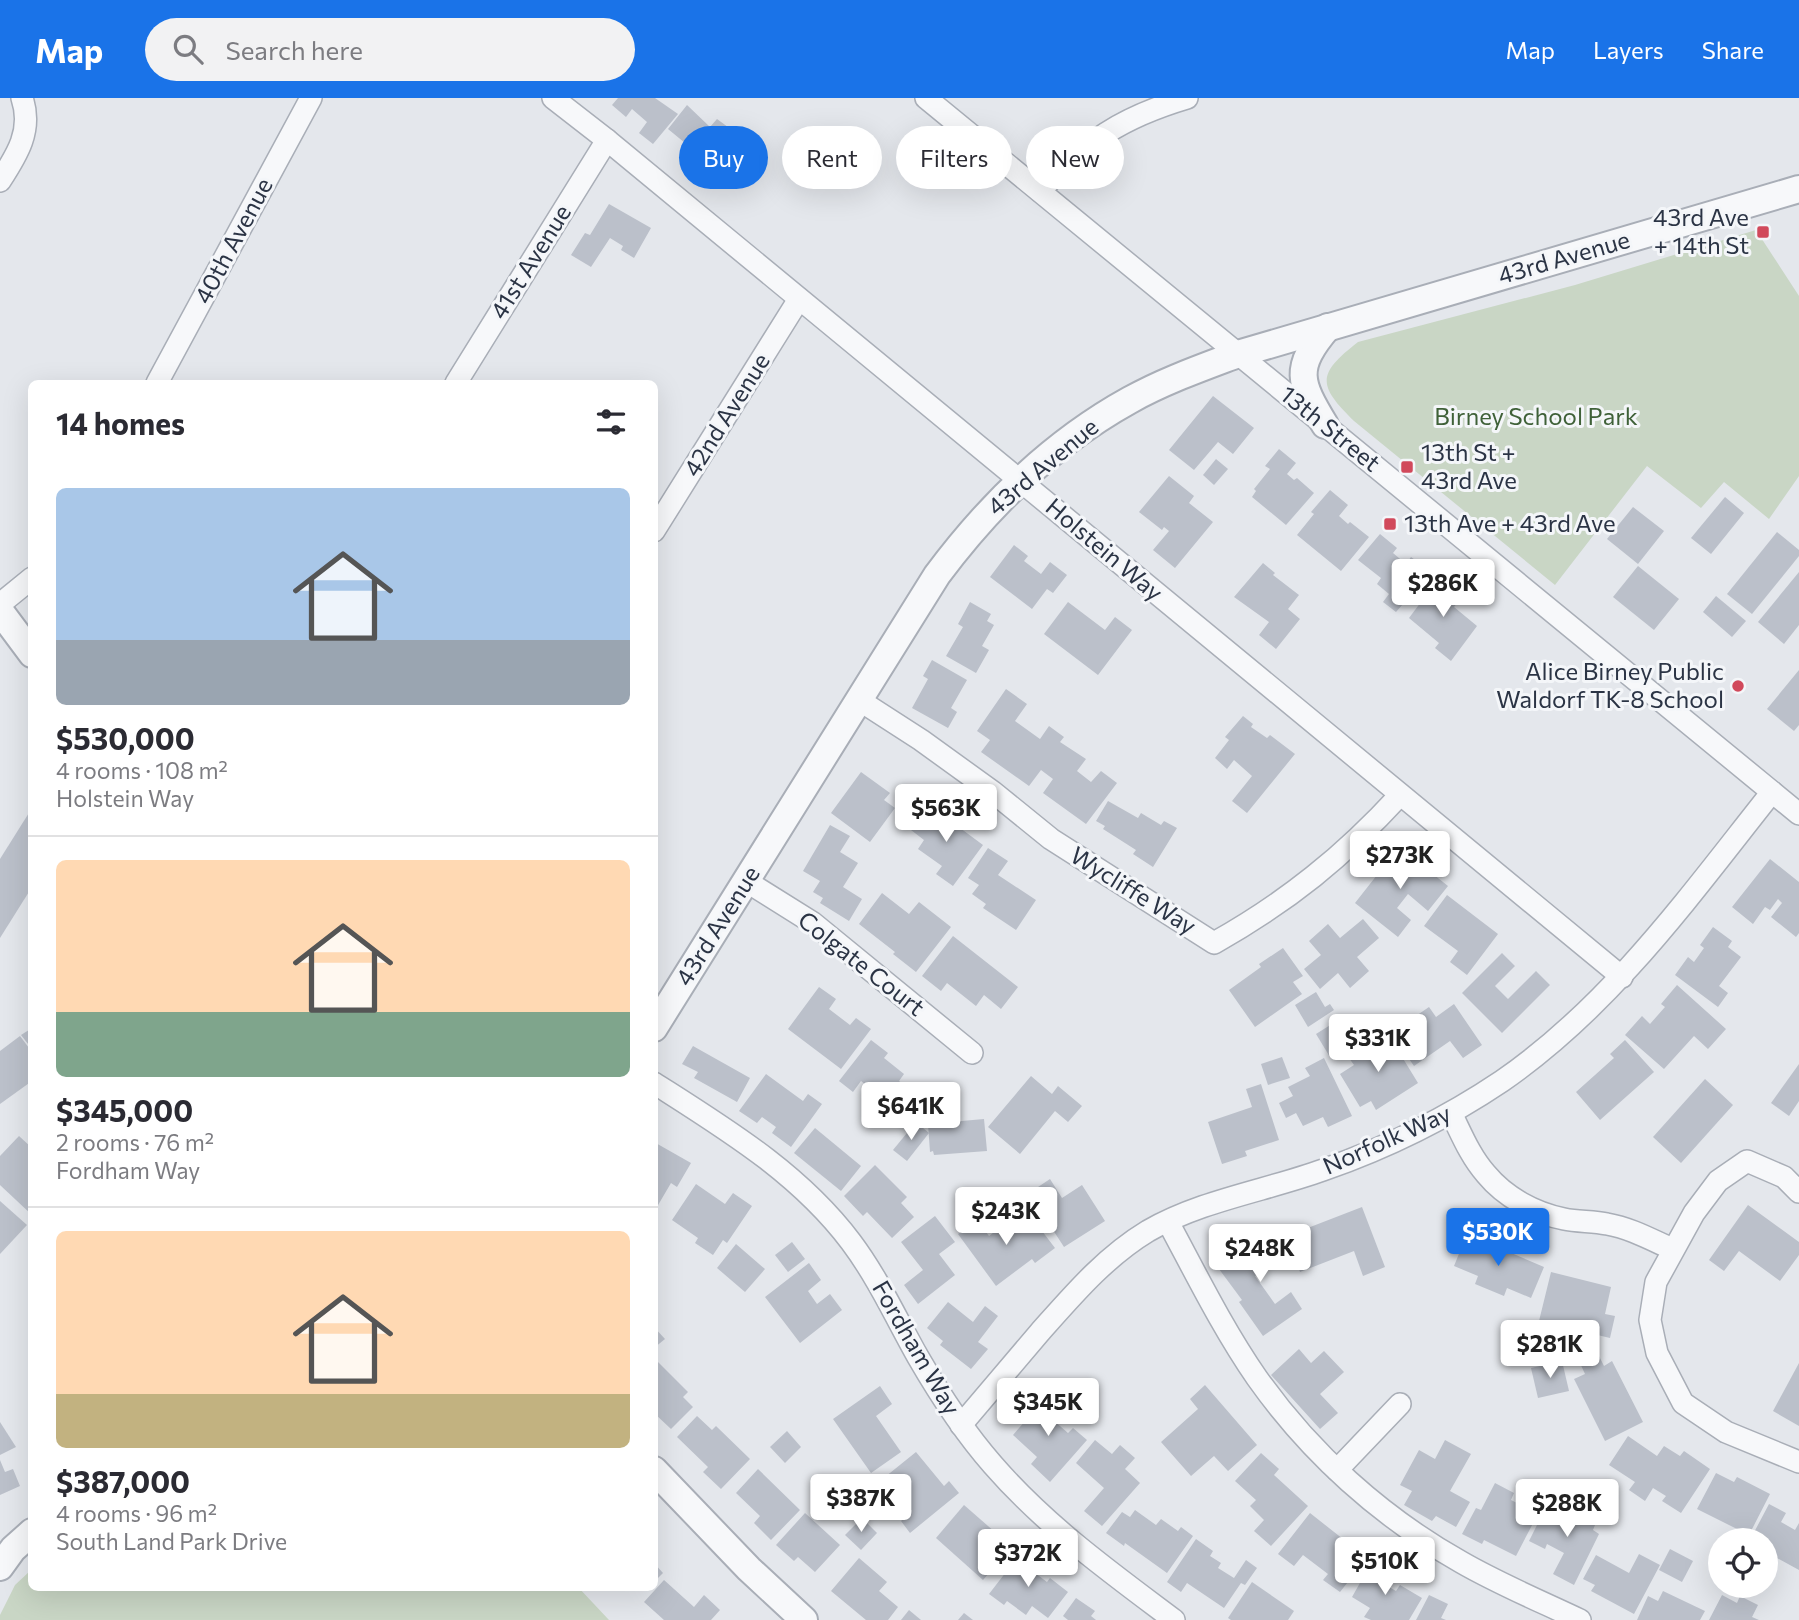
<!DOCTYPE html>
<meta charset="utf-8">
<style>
:root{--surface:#fff;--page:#f2f2f3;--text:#2b2b33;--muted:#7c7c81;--line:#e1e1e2;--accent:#1a73e8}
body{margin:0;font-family:Commissioner,sans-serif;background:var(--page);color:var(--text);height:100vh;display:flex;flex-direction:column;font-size:26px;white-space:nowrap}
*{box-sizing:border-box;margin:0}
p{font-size:23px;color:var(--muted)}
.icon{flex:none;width:38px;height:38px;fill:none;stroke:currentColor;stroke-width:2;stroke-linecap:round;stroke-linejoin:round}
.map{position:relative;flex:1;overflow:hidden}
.side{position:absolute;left:28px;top:282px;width:630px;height:1211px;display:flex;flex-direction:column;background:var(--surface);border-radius:10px;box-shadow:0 7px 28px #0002}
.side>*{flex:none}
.top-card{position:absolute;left:679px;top:28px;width:665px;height:63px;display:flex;gap:14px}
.controls{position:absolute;left:1708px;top:1430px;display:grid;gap:14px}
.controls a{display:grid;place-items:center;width:70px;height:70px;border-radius:50%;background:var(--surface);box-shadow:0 7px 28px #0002;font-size:35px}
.price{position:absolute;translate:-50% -60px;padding:0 16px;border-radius:7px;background:#fff;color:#222;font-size:23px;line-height:46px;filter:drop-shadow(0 2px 4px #0008)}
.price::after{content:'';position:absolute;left:50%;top:42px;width:21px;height:16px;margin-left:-10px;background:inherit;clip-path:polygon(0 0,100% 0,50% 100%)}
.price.current{background:var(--accent);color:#fff}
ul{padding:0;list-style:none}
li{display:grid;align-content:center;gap:14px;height:371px;padding:0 28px}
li+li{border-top:2px solid var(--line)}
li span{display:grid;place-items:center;height:217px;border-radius:10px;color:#555}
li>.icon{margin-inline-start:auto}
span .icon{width:126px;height:126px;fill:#fffc;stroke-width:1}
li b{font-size:30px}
h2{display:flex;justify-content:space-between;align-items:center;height:84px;padding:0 28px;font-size:30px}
.tag{padding:0 24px;border-radius:32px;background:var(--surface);box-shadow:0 7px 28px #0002;font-size:24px;line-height:63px}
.tag.current{background:var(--accent);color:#fff}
header{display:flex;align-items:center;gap:42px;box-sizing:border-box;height:98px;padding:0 35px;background:var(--accent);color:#fff}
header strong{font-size:33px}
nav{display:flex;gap:38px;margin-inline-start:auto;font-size:24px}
.search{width:490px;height:63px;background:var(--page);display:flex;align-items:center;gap:18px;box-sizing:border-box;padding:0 24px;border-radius:38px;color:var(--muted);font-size:26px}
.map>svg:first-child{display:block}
.green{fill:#c9d6c5}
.building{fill:#bbc0ca}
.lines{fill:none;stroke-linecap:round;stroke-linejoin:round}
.minor-casing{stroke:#a9aeb7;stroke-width:24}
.tertiary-casing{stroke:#a9aeb7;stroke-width:30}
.minor{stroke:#f7f8fa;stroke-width:21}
.tertiary{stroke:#f7f8fa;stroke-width:26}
.poi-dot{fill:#d1495b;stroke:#f4f6f9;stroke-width:2.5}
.labels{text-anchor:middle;stroke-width:6;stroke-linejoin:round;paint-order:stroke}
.poi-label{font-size:24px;fill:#2b3445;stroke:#f4f6f9;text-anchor:end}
.street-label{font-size:24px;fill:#2b3445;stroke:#f4f6f9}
.park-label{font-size:24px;fill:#3f6138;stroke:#f4f6f9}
</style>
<header>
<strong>Map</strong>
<div class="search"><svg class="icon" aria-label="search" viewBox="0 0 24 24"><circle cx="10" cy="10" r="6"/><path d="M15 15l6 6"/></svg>Search here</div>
<nav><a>Map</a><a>Layers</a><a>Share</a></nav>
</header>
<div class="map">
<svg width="1799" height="1522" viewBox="0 0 1799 1522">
<rect width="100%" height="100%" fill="#e4e7ec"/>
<g class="green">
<path d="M1756 132 1799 198V378L1769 421 1724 384 1701 410 1647 368 1555 487 1354 323C1317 287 1317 276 1358 244L1575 187Z"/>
<polygon points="31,1472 32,1489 578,1489 609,1522 0,1522 0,1517 15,1487"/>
</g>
<g class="building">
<polygon points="618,0 655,0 678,16 653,46 639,35 647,24 632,11 626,19 612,7"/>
<polygon points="687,7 710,29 717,21 732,32 710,61 715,64 701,80 685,67 696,54 668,31"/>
<polygon points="609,106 651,130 634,160 621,152 623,148 610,140 591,169 571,157 585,135 590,137"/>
<polygon points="1213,298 1254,330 1233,356 1218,344 1194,372 1169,352"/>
<polygon points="1279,351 1296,365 1287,376 1294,382 1297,380 1314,395 1286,427 1252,399 1256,393 1254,391 1270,371 1265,368"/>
<polygon points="1216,361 1228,371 1214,387 1203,377"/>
<polygon points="1169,378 1194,398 1189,405 1213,424 1175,470 1153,452 1169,433 1164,429 1162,432 1139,414"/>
<polygon points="1330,392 1348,407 1339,418 1348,426 1350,424 1369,439 1341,473 1297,437 1314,416 1311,414"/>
<polygon points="1725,399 1744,415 1711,456 1691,440"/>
<polygon points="1633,409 1664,433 1638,466 1607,441"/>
<polygon points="1777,434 1799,452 1799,458 1752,516 1727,496"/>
<polygon points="1380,436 1397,450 1393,455 1406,466 1411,459 1431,474 1396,514 1383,504 1389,496 1377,486 1381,480 1358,462"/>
<polygon points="1014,447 1028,458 1024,463 1041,476 1050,464 1067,477 1053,495 1047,491 1032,511 990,479"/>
<polygon points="1263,465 1275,475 1273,477 1299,497 1288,511 1300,521 1276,551 1259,537 1269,524 1234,499"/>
<polygon points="1638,468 1679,501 1654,532 1613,499"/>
<polygon points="1799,474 1799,527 1784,546 1758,524"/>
<polygon points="1437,480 1461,500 1454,509 1477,528 1451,563 1435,550 1439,545 1409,520 1421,504 1419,502"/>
<polygon points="1716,498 1746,523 1732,539 1703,514"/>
<polygon points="970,504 991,516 987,523 994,527 982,548 989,552 976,575 946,558 963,529 958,526"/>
<polygon points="1068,504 1105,532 1115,519 1132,532 1098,577 1044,536"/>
<polygon points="932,562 967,582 951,610 957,614 948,630 912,610 928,581 923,578"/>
<polygon points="1799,572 1799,627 1794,633 1767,611"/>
<polygon points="1006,591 1027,606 1015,623 1040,641 1049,628 1064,639 1060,644 1086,661 1077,673 1091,684 1101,673 1117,685 1086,726 1043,695 1053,681 1041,672 1029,688 981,654 990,642 977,633"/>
<polygon points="1243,618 1253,626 1251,629 1267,640 1270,637 1295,656 1247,715 1232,703 1252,678 1234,662 1227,671 1215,660 1229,642 1225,639"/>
<polygon points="861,674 890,695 884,702 895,710 870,744 831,715"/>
<polygon points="1108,703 1138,720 1141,715 1161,727 1164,723 1177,730 1153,769 1133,756 1136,752 1103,731 1105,728 1096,723"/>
<polygon points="929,707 983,747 953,788 936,776 942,768 918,751 924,742 911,732"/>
<polygon points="32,710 32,789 0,840 0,761"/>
<polygon points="830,727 850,738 840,754 858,765 843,789 862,801 849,823 820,805 823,800 813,794 820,783 803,773"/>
<polygon points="1399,749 1448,788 1428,813 1408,796 1397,810 1411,822 1398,839 1355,805"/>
<polygon points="988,750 1008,763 998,777 1036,802 1016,832 983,810 986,806 972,796 979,787 968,780"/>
<polygon points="1770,761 1799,784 1799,835 1796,839 1771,819 1782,805 1778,801 1770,812 1765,809 1753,826 1732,809"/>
<polygon points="882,795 909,816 919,804 951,829 916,874 893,856 895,854 859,826"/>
<polygon points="1447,797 1498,836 1467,877 1450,864 1458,853 1424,828"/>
<polygon points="1363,821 1379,840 1357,859 1369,873 1350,890 1338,875 1320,891 1304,871 1321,857 1309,843 1328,826 1340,840"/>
<polygon points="1713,829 1732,843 1728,849 1741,859 1719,888 1728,895 1718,909 1675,877 1688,859 1694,864 1704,850 1700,847"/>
<polygon points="953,838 1018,889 1001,911 984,897 976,908 947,885 941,893 922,878"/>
<polygon points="1283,850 1303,878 1293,884 1302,896 1255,929 1229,892 1261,869 1259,866"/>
<polygon points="1502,855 1515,868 1495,888 1508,901 1536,873 1550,887 1502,935 1462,895"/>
<polygon points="1677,887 1726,931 1708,951 1694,938 1664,971 1625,937 1642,918 1650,926 1665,909 1661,906"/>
<polygon points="819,889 836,901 829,911 850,927 856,920 871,931 841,971 788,931"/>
<polygon points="1316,894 1325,909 1330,906 1334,912 1308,929 1295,907"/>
<polygon points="1454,906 1482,947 1463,960 1450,943 1414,968 1391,935 1429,909 1436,919"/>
<polygon points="1343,919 1357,942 1330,959 1316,936"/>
<polygon points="32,930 32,951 21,937"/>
<polygon points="1388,936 1418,985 1376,1012 1371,1003 1360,1009 1340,976 1354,967 1349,960"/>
<polygon points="20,938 32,954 32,983 0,1006 0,953"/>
<polygon points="871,942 888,955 884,960 904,976 899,983 924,1002 909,1021 861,983 853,994 839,983"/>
<polygon points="1625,942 1654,974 1600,1022 1576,994 1614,960 1610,956"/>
<polygon points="693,948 750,980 737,1004 694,980 698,974 682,966"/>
<polygon points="1282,959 1290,980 1268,987 1261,966"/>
<polygon points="1324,960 1352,1018 1328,1029 1323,1019 1303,1028 1296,1015 1286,1020 1279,1005 1293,998 1288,989 1310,978 1305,970"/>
<polygon points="1799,966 1799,1003 1789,1018 1771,1005"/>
<polygon points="766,976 803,1003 808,996 822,1006 791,1049 772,1035 776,1029 762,1019 757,1025 739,1013"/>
<polygon points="1031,978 1052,996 1058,988 1082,1008 1068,1024 1055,1013 1020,1056 988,1029"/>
<polygon points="1705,981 1733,1007 1681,1065 1653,1039"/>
<polygon points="1261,986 1279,1042 1245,1053 1247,1058 1222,1066 1208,1024 1252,1009 1246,991"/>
<polygon points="984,1021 987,1053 934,1057 933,1053 930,1054 928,1026"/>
<polygon points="916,1024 929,1035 907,1063 893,1052"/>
<polygon points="815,1030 861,1068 841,1093 794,1055"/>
<polygon points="19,1038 32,1050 32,1117 0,1087 0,1058"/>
<polygon points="654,1044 691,1065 677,1089 671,1085 654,1114"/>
<polygon points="875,1067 907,1099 901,1105 914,1119 892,1140 867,1114 863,1118 844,1098"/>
<polygon points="1050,1081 1062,1100 1082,1087 1105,1123 1064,1149 1029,1095"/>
<polygon points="696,1086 725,1106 733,1095 752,1108 727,1145 723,1142 713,1157 695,1145 698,1140 672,1122"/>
<polygon points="0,1103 27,1127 0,1156"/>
<polygon points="1748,1107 1799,1144 1799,1157 1780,1183 1739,1153 1724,1173 1709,1162"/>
<polygon points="1362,1109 1385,1169 1363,1178 1354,1153 1300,1174 1287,1138"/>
<polygon points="1029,1116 1055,1150 1035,1165 1032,1161 996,1188 958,1136 977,1121 989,1138 1002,1128 1006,1134"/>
<polygon points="935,1118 955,1144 939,1156 955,1177 918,1206 904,1187 923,1172 901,1144"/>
<polygon points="1271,1133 1287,1156 1255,1178 1275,1206 1291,1194 1302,1211 1263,1238 1239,1204 1242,1202 1219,1171"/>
<polygon points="1467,1136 1544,1169 1531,1200 1507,1190 1504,1198 1475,1186 1478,1178 1454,1168"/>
<polygon points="792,1144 805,1161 788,1174 775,1157"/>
<polygon points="736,1146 765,1171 745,1194 717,1170"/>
<polygon points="809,1165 821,1182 808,1193 817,1206 830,1196 842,1212 800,1245 765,1199"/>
<polygon points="1551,1174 1611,1189 1605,1216 1615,1218 1610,1240 1539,1223"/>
<polygon points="948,1204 973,1224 985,1208 998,1218 978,1244 988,1251 971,1271 940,1247 943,1243 927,1230"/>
<polygon points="654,1229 665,1241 654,1250"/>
<polygon points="1299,1251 1311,1265 1324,1253 1344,1274 1320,1296 1338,1315 1320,1331 1271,1277"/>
<polygon points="1597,1254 1604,1268 1612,1263 1643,1324 1605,1343 1574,1281 1585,1276 1579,1263"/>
<polygon points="654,1260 688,1294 683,1299 693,1309 671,1331 654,1315"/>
<polygon points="1562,1263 1569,1293 1538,1300 1531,1270"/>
<polygon points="1799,1265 1799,1328 1773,1313"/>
<polygon points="1205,1287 1257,1347 1228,1373 1214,1358 1191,1378 1161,1344 1198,1311 1190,1301"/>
<polygon points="880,1288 892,1306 876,1318 901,1354 871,1375 833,1321"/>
<polygon points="1046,1294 1063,1310 1053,1322 1068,1335 1073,1330 1087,1342 1050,1384 1031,1366 1037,1359 1013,1337 1026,1322 1023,1320"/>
<polygon points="697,1318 712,1332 716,1328 750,1361 721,1391 703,1374 708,1369 677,1339"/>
<polygon points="0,1324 16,1349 0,1357"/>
<polygon points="787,1333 801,1349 785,1365 770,1349"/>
<polygon points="1628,1338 1657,1358 1664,1348 1680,1358 1684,1353 1710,1371 1681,1415 1662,1403 1666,1398 1653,1390 1645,1403 1629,1392 1635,1384 1609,1367"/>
<polygon points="1095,1342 1112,1356 1120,1347 1135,1360 1125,1371 1140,1385 1102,1428 1084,1413 1104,1390 1076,1365"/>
<polygon points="1445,1342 1471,1356 1450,1393 1470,1404 1456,1429 1436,1418 1432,1423 1404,1407 1412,1393 1400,1387 1419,1352 1435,1361"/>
<polygon points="916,1354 944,1388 949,1383 959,1395 910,1435 901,1423 912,1413 885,1379"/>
<polygon points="1261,1355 1279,1371 1274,1377 1308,1408 1271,1448 1254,1433 1264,1422 1250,1408 1256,1402 1235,1383"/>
<polygon points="0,1362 5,1374 13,1371 20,1388 0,1397"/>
<polygon points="758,1371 800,1412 771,1442 754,1425 760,1418 736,1395"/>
<polygon points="1716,1375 1734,1384 1737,1379 1770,1396 1749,1437 1697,1411"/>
<polygon points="1495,1385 1514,1395 1511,1402 1523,1408 1527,1401 1542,1408 1516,1458 1484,1442 1482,1446 1462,1436 1476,1410 1481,1412"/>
<polygon points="1769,1406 1786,1415 1781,1424 1795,1432 1799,1425 1799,1472 1766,1454 1766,1442 1750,1442"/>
<polygon points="964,1407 1012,1449 983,1482 936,1440"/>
<polygon points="1547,1407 1564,1416 1568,1408 1597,1422 1593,1432 1599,1436 1574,1487 1553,1476 1564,1455 1547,1446 1545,1451 1529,1443"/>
<polygon points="1135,1412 1156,1427 1161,1421 1178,1433 1181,1429 1193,1438 1167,1475 1125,1445 1124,1448 1106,1435 1122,1414 1130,1419"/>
<polygon points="805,1415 840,1447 815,1474 798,1459 794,1463 776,1447"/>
<polygon points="1310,1415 1367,1460 1340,1494 1323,1482 1328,1476 1303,1457 1294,1468 1278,1456"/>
<polygon points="862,1420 877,1435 861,1452 845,1437"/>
<polygon points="1196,1441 1213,1453 1210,1458 1221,1465 1218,1470 1234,1480 1246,1462 1257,1470 1245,1487 1241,1485 1224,1510 1187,1485 1181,1494 1167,1484"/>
<polygon points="1670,1451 1693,1463 1682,1484 1659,1472"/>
<polygon points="1020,1456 1038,1470 1035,1475 1047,1484 1050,1480 1068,1494 1048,1520 1032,1508 1026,1517 1007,1503 1004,1507 989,1496"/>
<polygon points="1639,1456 1660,1467 1634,1516 1591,1493 1595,1487 1583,1481 1596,1457 1629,1475"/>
<polygon points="859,1460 887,1484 879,1493 898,1509 888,1522 866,1522 831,1493"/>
<polygon points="1373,1462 1390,1472 1382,1485 1396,1493 1400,1487 1422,1500 1409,1522 1371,1522 1364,1519 1370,1510 1352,1499"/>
<polygon points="654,1465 663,1475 654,1484"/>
<polygon points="664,1482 694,1509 704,1497 720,1512 711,1522 664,1522 644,1504"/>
<polygon points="1252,1484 1294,1513 1288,1522 1231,1522 1228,1520"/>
<polygon points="1663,1493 1705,1513 1700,1522 1637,1522 1648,1498 1658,1503"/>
<polygon points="1429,1497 1448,1506 1441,1520 1446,1522 1416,1522"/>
<polygon points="1722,1497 1737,1505 1740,1498 1758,1507 1752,1519 1759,1522 1709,1522"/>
<polygon points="1076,1500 1095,1513 1091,1518 1096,1522 1068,1522 1063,1518"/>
<polygon points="909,1512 921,1522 901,1522"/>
<polygon points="964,1515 973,1522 958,1522"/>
</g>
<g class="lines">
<defs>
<g id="minor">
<polyline points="553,0 607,42 1622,879"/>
<polyline points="926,0 1799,716"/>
<path d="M0 83C17 57 33 32 22 0"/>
<path d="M1040 93C1087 43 1120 20 1187 0"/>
<polyline points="157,285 311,0"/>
<polyline points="456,285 607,42"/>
<polyline points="654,433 799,201"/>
<polyline points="0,506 32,480"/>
<path d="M859 602 921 642 993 694 1051 741 1214 845C1287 804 1344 758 1400 697"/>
<polyline points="746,783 813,825 972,955"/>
<path d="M654 985C726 1031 799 1075 851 1144 878 1180 896 1220 918 1259 940 1297 964 1334 993 1367 1046 1428 1110 1474 1174 1522"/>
<path d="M1451 1015C1461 1035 1470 1058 1486 1076 1505 1099 1534 1115 1564 1121 1578 1124 1593 1123 1607 1126 1630 1130 1650 1141 1672 1151"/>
<polyline points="1799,1094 1784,1079 1747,1063 1718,1083 1694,1115 1656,1184 1650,1222 1657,1255 1683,1305 1726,1334 1799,1364"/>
<path d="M1168 1124C1196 1176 1223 1231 1257 1280 1310 1355 1381 1419 1461 1464 1499 1486 1540 1503 1580 1522"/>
<path d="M961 1327C987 1296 1014 1265 1040 1234 1073 1197 1105 1159 1148 1133 1202 1102 1265 1093 1323 1072 1386 1050 1447 1020 1502 983 1612 907 1690 797 1772 694"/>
<polyline points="1337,1372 1400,1306"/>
</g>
<g id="tertiary">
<path d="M1325 327C1299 284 1293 270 1328 229"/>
<polyline points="0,513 32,556"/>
<path d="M654 930 937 477C990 406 1052 345 1130 302 1164 283 1201 270 1238 256L1799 91"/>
<polyline points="654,1372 749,1471 804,1522"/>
<polyline points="0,1469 13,1451 32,1434"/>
</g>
</defs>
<use href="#minor" class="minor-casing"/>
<use href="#tertiary" class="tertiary-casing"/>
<use href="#minor" class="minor"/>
<use href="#tertiary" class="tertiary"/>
</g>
<g class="poi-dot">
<rect x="1756" y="127" width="14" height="14" rx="3.5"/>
<rect x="1400" y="362" width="14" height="14" rx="3.5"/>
<rect x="1383" y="419" width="14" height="14" rx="3.5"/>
<circle cx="1738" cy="588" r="7"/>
</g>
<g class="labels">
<g class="poi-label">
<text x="1749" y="128">43rd Ave<tspan x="1749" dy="28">+ 14th St</tspan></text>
<text x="1421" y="363" text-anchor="start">13th St +<tspan x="1421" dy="28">43rd Ave</tspan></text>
<text x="1404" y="434" text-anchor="start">13th Ave + 43rd Ave</text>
<text x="1724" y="582">Alice Birney Public<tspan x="1724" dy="28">Waldorf TK-8 School</tspan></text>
</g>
<g class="street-label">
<text transform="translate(234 143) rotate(-62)" y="8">40th Avenue</text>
<text transform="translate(1564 160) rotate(-16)" y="8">43rd Avenue</text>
<text transform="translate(531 164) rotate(-58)" y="8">41st Avenue</text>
<text transform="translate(727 317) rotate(-58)" y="8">42nd Avenue</text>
<text transform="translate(1330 331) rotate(39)" y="8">13th Street</text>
<text transform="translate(1043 369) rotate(-40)" y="8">43rd Avenue</text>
<text transform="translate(1104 452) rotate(40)" y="8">Holstein Way</text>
<text transform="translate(1133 793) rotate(32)" y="8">Wycliffe Way</text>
<text transform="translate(718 828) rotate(-58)" y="8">43rd Avenue</text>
<text transform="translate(861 866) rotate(38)" y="8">Colgate Court</text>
<text transform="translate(1387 1042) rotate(-24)" y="8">Norfolk Way</text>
<text transform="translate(916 1250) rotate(60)" y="8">Fordham Way</text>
</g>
<g class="park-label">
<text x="1536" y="327">Birney School Park</text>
</g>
</g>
</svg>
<div class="controls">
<a><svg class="icon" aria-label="locate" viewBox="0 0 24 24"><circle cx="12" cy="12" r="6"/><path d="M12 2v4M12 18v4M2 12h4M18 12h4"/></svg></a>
</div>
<b class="price" style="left:1443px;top:521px">$286K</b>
<b class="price" style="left:946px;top:746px">$563K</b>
<b class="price" style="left:1400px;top:793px">$273K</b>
<b class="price" style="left:1378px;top:976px">$331K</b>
<b class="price" style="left:911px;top:1044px">$641K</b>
<b class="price" style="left:1006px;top:1149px">$243K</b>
<b class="price current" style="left:1498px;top:1170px">$530K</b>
<b class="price" style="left:1260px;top:1186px">$248K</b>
<b class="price" style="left:1550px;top:1282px">$281K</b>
<b class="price" style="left:1048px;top:1340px">$345K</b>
<b class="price" style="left:861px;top:1436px">$387K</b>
<b class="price" style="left:1567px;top:1441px">$288K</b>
<b class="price" style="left:1028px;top:1491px">$372K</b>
<b class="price" style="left:1385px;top:1499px">$510K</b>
<div class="top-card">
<a class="tag current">Buy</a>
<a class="tag">Rent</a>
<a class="tag">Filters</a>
<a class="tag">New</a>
</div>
<section class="side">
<h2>14 homes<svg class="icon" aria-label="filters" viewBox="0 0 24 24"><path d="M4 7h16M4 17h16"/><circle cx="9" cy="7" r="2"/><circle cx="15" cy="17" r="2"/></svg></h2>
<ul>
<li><span style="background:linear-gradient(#a9c7e8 70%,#9aa5b1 0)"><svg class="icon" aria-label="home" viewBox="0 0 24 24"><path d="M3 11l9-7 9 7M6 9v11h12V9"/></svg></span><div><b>$530,000</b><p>4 rooms · 108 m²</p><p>Holstein Way</p></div></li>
<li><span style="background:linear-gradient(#ffd9b3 70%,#7fa58c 0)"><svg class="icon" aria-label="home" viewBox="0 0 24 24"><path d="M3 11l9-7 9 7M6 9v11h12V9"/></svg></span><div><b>$345,000</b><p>2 rooms · 76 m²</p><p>Fordham Way</p></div></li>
<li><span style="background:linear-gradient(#ffd9b3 75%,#c2b280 0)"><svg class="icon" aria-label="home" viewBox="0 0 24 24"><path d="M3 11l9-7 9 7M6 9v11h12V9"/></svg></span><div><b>$387,000</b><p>4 rooms · 96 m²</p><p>South Land Park Drive</p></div></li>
</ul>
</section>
</div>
